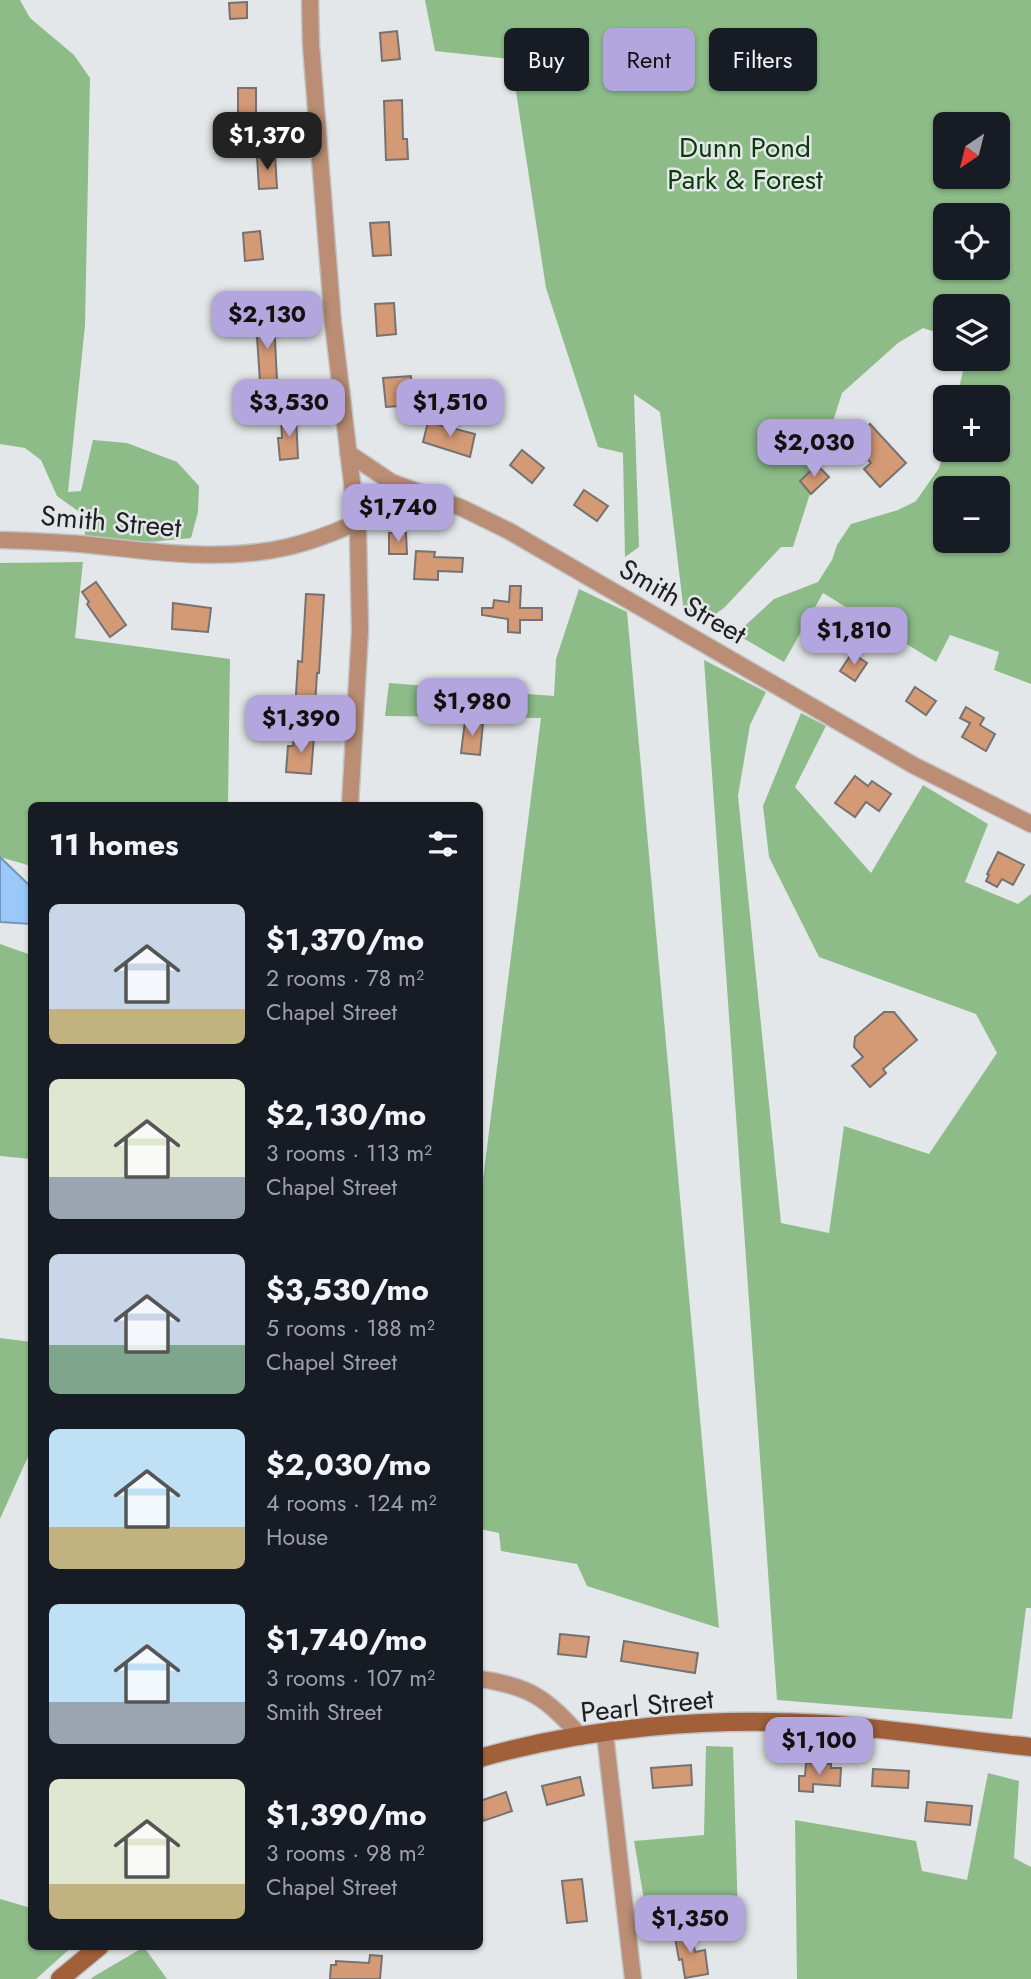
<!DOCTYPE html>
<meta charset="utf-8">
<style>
:root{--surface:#171b24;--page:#242831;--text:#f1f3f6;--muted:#9ea1a6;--accent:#b3a6de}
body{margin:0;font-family:Jost,sans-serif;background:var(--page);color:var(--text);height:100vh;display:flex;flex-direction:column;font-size:26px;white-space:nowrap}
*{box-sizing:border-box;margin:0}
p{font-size:23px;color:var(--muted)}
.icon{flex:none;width:38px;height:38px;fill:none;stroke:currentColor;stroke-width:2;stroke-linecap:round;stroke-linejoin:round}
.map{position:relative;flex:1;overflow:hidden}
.drawer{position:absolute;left:28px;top:802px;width:455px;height:1148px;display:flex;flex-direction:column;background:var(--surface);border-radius:10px;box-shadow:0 2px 5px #0004}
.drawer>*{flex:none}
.guide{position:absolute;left:504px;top:28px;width:422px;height:63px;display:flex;gap:14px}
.needle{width:46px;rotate:215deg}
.fabs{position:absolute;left:933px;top:112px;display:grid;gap:14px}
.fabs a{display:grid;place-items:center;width:77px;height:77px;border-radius:10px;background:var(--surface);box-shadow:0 2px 5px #0004;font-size:35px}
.price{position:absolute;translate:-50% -60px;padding:0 16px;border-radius:14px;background:var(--accent);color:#111;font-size:23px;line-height:46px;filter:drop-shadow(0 2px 4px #0008)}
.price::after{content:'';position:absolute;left:50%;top:42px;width:21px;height:16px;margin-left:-10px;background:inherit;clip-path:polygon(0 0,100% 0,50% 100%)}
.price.current{background:#222;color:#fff}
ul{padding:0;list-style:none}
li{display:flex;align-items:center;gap:21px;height:175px;padding:0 21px}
li span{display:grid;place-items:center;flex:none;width:196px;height:140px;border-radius:10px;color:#555}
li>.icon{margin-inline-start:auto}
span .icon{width:84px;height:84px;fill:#fffc;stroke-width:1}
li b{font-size:30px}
h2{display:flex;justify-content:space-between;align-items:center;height:84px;padding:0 21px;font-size:30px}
.pill{padding:0 24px;border-radius:10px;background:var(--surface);box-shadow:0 2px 5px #0004;font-size:24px;line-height:63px}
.pill.current{background:var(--accent);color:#111}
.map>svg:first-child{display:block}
.forest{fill:#8dbc89;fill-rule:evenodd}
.water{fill:#99c8f9;stroke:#7495b8;stroke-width:2}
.building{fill:#d49975;stroke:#757271;stroke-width:2}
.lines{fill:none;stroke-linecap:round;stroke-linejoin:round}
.street-casing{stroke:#c0c3c5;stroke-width:19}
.secondary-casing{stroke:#c0c3c5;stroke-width:21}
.street{stroke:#ba8d74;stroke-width:16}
.secondary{stroke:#a1603a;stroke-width:18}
.labels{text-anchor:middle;stroke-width:5;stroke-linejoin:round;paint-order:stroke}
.park-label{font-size:28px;fill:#0a3b09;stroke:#e4e7e9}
.street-label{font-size:28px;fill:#1e1f20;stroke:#e4e7e9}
</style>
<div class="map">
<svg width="1031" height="1979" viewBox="0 0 1031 1979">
<rect width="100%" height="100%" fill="#e4e7e9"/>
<g class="forest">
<polygon points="0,0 20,0 30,18 74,55 90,78 85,325 68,492 81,491 93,440 127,443 177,462 199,486 198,512 191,538 149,542 85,538 85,516 57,496 41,460 25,448 0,444"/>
<path d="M425 0H1031V684L994 670 999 652 950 635 936 662 823 593 784 662 736 634 774 599 818 582 832 560 837 545 851 524 898 510 916 501 939 468 945 446V450H998V397H957L965 362 963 359H998V306H945V335L923 328 898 343 842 393 793 547H781L725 607 705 622 684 613 660 412 634 394 639 547 625 557 623 453 598 447 546 288 511 59 435 51ZM945 124H998V177H945ZM945 215H998V268H945ZM945 488H998V541H945Z"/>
<polygon points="83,562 75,638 230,659 228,805 32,805 31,866 0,857 0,563"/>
<polygon points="579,589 627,612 719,1628 587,1586 577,1564 501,1551 499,1533 480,1529 480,1187 482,1187 541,718 385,716 389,683 554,696 556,659"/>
<polygon points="704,660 766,692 750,725 738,796 781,1223 829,1233 844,1126 929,1154 997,1053 976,1014 819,957 769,857 763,806 801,713 826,726 795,787 871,873 923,785 988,824 965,882 1018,904 1031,894 1031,1608 1026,1608 1012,1719 777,1700"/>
<polygon points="0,944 31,955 31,1159 0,1156"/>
<polygon points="0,1338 31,1342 31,1450 0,1519"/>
<polygon points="706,1746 733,1747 738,1917 648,1923 634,1841 704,1835"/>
<polygon points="988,1773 1019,1781 1014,1858 1031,1867 1031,1979 797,1979 795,1820 916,1841 922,1871 967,1880"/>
<polygon points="0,1899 31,1908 32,1946 73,1946 36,1979 0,1979"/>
<polygon points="144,1947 167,1979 91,1979 93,1977"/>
</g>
<polygon class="water" points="0,857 31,887 31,924 0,922"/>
<g class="building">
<polygon points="247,2 247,18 230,19 229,3"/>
<polygon points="397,31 400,59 382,61 380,33"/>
<rect x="238" y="88" width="18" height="28"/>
<polygon points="402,100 403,139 407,139 408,159 386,160 384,101"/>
<polygon points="275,155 277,188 259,189 257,156"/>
<polygon points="389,222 391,255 373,256 370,223"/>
<polygon points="260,231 263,259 245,261 243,233"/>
<polygon points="394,303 396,334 377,336 375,304"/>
<polygon points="274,320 277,381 260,382 256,321"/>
<polygon points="411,376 413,405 386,407 383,378"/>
<polygon points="296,417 298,458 280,460 278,438 282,438 281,418"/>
<polygon points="428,422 475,434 470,457 423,442"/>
<polygon points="870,424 906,463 880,487 864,469 871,463 851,441"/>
<polygon points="522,450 544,468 532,483 510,465"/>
<polygon points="817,465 829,477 811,494 800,481"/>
<polygon points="584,490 608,506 597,521 574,505"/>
<polygon points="389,533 406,533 407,554 389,554"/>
<polygon points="416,551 435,552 434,557 463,558 462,572 438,571 438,580 414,579"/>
<polygon points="96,582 126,625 110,637 87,604 89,602 82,592"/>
<polygon points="510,586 521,586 520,608 542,608 542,620 520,620 520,633 508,632 508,619 482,615 482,608 493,608 494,600 509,602"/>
<polygon points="306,594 324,595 319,673 317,673 315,707 310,707 310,711 295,711 298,661 302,662"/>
<polygon points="173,603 211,608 208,632 172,629"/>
<polygon points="852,653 867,663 855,681 840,671"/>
<polygon points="915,687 936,701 926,715 906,701"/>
<polygon points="966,707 984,718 980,725 995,734 986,751 962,737 970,723 960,718"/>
<polygon points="465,721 483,723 480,755 461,753"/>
<polygon points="294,735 314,736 311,774 286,772 288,746 293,746"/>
<polygon points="855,776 868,786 872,781 891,794 879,811 866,802 855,817 835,803"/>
<polygon points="998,852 1024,865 1013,885 1002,879 997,887 986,881 989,875 987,874"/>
<polygon points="884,1012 894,1012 917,1040 883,1069 886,1073 870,1087 852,1066 863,1057 854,1047 855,1037"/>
<polygon points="560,1634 589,1637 586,1657 558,1654"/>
<polygon points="624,1641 698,1653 695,1673 621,1661"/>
<polygon points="806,1763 831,1764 831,1768 841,1768 840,1786 813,1784 813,1792 799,1791 799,1776 805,1776"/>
<polygon points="691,1765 692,1785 653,1788 651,1768"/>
<polygon points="873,1769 909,1771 908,1788 872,1786"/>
<polygon points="580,1777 584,1795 547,1805 542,1786"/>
<polygon points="506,1792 512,1811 483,1821 480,1801"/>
<polygon points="927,1802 972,1806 970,1825 925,1821"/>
<polygon points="582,1879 587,1921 567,1923 562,1881"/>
<polygon points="691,1929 695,1952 705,1950 708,1974 685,1978 682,1959 679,1960 674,1932"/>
<polygon points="370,1955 382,1956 380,1979 330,1979 331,1965 336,1965 336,1961 369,1963"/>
</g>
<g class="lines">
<defs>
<g id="street">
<polyline points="310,0 311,45 333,323 358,533 360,631 350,805"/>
<polyline points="348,453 391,482 462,508 509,531 913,765 1031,824"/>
<path d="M0 540C30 541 61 542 91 545 156 552 223 562 288 547 334 536 375 514 416 493"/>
<path d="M480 1679C530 1686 548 1699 581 1737"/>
<polyline points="605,1734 633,1979"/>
</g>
<g id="secondary">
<path d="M480 1758C588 1727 711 1717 824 1724 893 1729 962 1740 1031 1747"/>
<polyline points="60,1979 100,1946"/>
</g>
</defs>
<use href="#street" class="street-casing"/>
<use href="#secondary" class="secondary-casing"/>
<use href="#street" class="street"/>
<use href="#secondary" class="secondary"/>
</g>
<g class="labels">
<g class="park-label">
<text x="745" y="157">Dunn Pond<tspan x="745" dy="32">Park &amp; Forest</tspan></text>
</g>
<g class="street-label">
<text transform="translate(111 521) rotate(5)" y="10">Smith Street</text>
<text transform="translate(683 601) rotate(30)" y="10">Smith Street</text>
<text transform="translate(647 1705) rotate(-6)" y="10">Pearl Street</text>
</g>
</g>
</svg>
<div class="fabs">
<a><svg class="needle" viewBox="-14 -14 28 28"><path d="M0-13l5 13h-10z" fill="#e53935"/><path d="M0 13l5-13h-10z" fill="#9ea1a6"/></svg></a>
<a><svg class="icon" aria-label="locate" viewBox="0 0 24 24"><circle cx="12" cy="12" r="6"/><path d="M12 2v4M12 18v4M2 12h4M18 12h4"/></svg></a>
<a><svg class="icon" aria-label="layers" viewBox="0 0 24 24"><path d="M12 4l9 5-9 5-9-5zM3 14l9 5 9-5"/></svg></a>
<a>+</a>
<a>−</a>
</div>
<b class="price current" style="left:267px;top:172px">$1,370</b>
<b class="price" style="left:267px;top:351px">$2,130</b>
<b class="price" style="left:289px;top:439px">$3,530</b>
<b class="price" style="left:450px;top:439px">$1,510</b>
<b class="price" style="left:814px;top:479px">$2,030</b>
<b class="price" style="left:398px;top:544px">$1,740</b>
<b class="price" style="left:854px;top:667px">$1,810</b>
<b class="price" style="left:472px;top:738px">$1,980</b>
<b class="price" style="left:301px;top:755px">$1,390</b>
<b class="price" style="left:819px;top:1777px">$1,100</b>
<b class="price" style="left:690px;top:1955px">$1,350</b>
<div class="guide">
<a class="pill">Buy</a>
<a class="pill current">Rent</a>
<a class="pill">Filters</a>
</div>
<section class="drawer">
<h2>11 homes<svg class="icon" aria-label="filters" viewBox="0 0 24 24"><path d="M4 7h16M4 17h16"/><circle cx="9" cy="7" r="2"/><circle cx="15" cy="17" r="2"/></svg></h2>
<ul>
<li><span style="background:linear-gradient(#c9d6e8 75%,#c2b280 0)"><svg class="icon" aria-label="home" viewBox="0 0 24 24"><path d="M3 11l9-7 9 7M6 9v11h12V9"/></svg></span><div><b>$1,370/mo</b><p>2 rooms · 78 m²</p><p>Chapel Street</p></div></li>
<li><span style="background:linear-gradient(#dfe7d0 70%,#9aa5b1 0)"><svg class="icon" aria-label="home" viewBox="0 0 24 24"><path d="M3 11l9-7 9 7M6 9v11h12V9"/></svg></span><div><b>$2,130/mo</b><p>3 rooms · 113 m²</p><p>Chapel Street</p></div></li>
<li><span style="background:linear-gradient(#c9d6e8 65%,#7fa58c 0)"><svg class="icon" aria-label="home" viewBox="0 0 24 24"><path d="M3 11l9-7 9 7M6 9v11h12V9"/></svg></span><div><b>$3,530/mo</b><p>5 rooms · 188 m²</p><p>Chapel Street</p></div></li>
<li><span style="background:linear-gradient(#bfe0f5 70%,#c2b280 0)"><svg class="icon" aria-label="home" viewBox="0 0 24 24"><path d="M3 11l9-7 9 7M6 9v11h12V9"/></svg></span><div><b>$2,030/mo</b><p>4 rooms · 124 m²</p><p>House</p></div></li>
<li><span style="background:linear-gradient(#bfe0f5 70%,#9aa5b1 0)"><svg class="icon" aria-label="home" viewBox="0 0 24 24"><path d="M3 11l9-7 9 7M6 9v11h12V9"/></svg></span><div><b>$1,740/mo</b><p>3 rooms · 107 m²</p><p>Smith Street</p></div></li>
<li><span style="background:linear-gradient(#dfe7d0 75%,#c2b280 0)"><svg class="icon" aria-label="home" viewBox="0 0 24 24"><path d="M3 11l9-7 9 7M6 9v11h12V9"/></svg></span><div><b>$1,390/mo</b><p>3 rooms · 98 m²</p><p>Chapel Street</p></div></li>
</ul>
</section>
</div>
